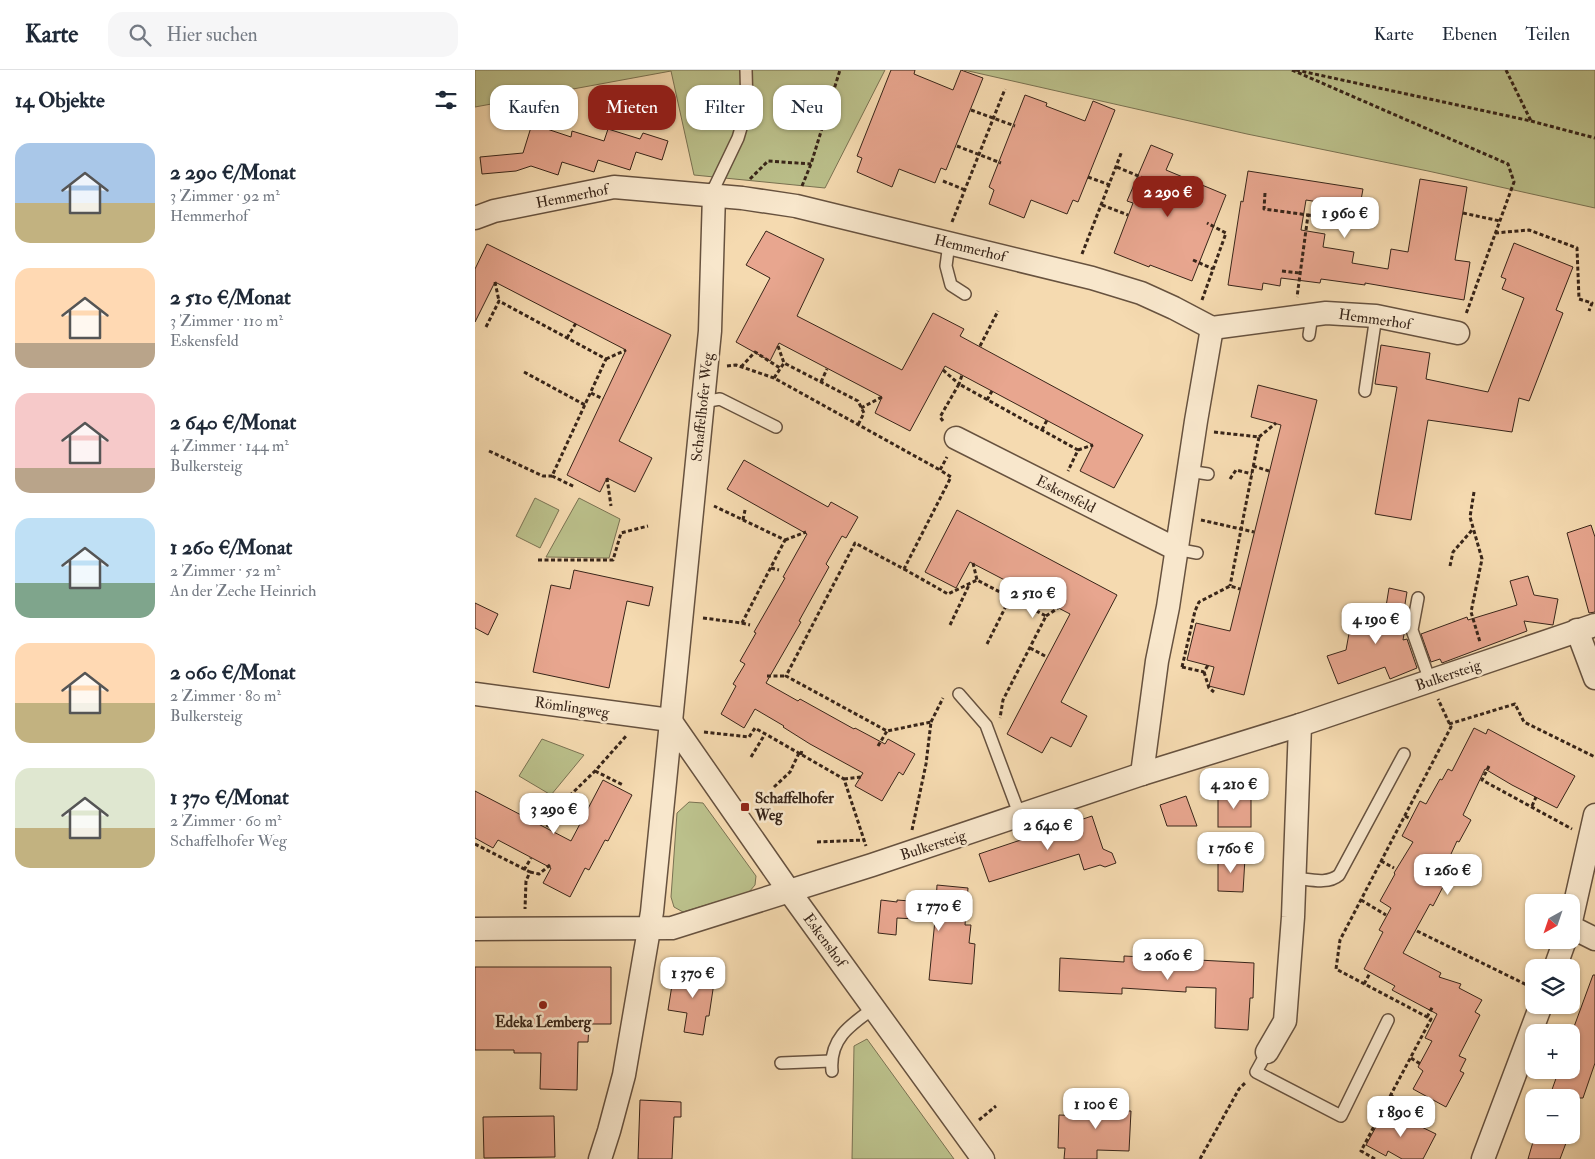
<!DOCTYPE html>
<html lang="de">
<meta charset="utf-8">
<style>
:root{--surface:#fff;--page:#f6f6f7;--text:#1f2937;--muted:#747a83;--line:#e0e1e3;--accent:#8f2418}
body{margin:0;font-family:"IM FELL Double Pica",serif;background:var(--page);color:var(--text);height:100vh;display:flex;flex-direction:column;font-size:19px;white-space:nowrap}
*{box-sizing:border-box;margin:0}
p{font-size:16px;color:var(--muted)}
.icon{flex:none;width:28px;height:28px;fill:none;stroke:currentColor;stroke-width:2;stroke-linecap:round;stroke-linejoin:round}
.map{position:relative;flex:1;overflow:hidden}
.panel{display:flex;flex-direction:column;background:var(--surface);width:475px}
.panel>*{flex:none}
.hud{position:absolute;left:15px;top:15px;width:475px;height:45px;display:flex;gap:10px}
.needle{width:32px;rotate:220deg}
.fabs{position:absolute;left:1050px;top:824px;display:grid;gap:10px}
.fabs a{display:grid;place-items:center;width:55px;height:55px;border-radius:10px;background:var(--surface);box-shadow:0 1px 4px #0004;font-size:25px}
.price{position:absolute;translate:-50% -42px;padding:0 11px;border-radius:10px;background:#fff;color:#222;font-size:16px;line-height:32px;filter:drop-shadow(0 1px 2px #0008)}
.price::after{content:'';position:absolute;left:50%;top:30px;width:15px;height:11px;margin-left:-8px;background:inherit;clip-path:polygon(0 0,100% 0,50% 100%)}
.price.active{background:var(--accent);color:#fff}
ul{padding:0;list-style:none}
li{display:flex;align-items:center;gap:15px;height:125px;padding:0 15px}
li span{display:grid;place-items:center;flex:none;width:140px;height:100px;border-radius:15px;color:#555}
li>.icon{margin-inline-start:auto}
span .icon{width:60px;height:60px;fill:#fffc;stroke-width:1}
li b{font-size:21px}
h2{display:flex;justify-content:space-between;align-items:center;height:60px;padding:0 15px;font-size:21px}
.tag{padding:0 18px;border-radius:15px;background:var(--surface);box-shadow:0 1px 4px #0004;font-size:18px;line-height:45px}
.tag.active{background:var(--accent);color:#fff}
header{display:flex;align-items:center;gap:30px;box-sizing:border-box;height:70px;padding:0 25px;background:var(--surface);border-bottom:1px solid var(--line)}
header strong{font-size:24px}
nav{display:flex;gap:28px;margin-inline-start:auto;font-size:18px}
.search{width:350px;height:45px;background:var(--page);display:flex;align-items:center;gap:12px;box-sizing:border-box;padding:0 18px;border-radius:15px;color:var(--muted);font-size:19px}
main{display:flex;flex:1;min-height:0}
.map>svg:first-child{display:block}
.green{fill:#bbc08b;stroke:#7a7252}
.building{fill:#e8a68f;stroke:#382519}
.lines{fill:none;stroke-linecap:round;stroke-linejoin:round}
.lane-casing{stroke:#67523f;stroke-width:14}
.street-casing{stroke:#67523f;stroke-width:25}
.path{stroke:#382519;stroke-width:3;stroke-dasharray:4 2.5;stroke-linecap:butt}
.lane{stroke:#f8e7cc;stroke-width:11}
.street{stroke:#f8e7cc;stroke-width:22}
.poi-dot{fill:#8f2418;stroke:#f8e7cc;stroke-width:2}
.labels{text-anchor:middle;stroke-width:5;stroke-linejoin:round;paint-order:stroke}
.street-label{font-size:15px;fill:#382519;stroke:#f8e7cc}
.poi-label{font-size:15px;font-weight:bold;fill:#382519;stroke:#f8e7cc;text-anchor:start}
</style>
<header>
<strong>Karte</strong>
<div class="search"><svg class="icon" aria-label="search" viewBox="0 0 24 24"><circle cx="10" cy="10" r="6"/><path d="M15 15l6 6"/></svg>Hier suchen</div>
<nav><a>Karte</a><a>Ebenen</a><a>Teilen</a></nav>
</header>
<main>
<section class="panel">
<h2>14 Objekte<svg class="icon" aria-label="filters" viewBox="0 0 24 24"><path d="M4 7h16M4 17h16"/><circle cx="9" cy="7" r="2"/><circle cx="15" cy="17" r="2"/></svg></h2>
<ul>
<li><span style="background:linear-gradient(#a9c7e8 60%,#c2b280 0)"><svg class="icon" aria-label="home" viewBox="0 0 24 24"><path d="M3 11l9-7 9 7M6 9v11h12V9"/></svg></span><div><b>2 290 €/Monat</b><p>3 Zimmer · 92 m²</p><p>Hemmerhof</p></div></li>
<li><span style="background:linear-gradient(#ffd9b3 75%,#b9a48a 0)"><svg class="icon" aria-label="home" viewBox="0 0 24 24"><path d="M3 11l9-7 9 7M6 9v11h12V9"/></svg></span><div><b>2 510 €/Monat</b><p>3 Zimmer · 110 m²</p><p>Eskensfeld</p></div></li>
<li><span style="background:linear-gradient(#f6c9c9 75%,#b9a48a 0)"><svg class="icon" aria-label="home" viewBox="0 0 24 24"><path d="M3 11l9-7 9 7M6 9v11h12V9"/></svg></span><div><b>2 640 €/Monat</b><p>4 Zimmer · 144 m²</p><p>Bulkersteig</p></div></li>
<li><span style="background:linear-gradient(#bfe0f5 65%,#7fa58c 0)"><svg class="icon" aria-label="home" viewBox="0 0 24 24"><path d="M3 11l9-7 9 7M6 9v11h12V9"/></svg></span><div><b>1 260 €/Monat</b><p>2 Zimmer · 52 m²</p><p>An der Zeche Heinrich</p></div></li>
<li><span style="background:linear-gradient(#ffd9b3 60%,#c2b280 0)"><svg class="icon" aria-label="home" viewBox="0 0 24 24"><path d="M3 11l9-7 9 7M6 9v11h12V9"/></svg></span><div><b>2 060 €/Monat</b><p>2 Zimmer · 80 m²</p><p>Bulkersteig</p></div></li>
<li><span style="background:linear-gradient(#dfe7d0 60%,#c2b280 0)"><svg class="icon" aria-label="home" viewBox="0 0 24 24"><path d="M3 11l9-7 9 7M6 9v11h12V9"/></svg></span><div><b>1 370 €/Monat</b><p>2 Zimmer · 60 m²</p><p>Schaffelhofer Weg</p></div></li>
</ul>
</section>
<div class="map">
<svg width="1120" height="1089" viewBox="0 0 1120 1089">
<rect width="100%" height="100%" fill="#f5dab0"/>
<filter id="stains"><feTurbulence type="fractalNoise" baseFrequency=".004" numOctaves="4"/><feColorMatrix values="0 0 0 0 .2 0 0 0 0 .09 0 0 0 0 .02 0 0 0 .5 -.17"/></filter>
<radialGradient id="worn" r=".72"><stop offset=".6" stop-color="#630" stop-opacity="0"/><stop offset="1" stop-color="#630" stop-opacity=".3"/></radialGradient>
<g class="green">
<polygon points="0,0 410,0 350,118 219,105 196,1 0,37"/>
<polygon points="489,0 1120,0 1120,138 953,101 772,64"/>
<polygon points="60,428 84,440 65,478 41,466"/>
<polygon points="104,428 145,449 134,488 71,487"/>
<polygon points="67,669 109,685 76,725 44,706"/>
<polygon points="214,732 228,733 281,806 280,815 274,822 208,842 199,837 196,827 202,743"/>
<polygon points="392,969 479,1089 377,1089 379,976"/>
</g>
<g class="building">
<polygon points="416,0 440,0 439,4 478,20 486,0 508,8 471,100 466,98 460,113 424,99 417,117 382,102 387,88 382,86"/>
<polygon points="550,25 572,33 571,36 610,51 618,31 640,40 603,132 598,130 592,144 556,130 549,148 514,134 519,120 514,117"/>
<polygon points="57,54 96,67 97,61 129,71 133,59 165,69 168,63 193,71 187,90 161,82 155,100 123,90 119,102 87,92 83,105 56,96 41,101 7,104 5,87 48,83"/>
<polygon points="676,75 698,84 691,100 751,125 717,211 675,195 674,197 639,183 658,133 652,131"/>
<polygon points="773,101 888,119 886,130 902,133 900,151 868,146 869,136 831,130 826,160 850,164 848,177 879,182 877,193 913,199 916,179 933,182 945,109 992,117 980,190 995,192 989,230 890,213 890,215 846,209 845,213 806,208 805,216 788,213 787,220 753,215 766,131 768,132"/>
<polygon points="291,161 349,189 322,246 427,300 458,243 489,259 485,266 668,365 639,418 605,401 618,375 470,296 435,361 400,343 407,327 304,273 295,291 261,272 295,208 271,195"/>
<polygon points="1039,173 1098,197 1081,240 1088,243 1054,331 1044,328 1037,362 953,350 936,450 900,444 922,317 900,314 906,275 955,283 951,309 1013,322 1049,228 1027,219 1031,209 1026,207"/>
<polygon points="12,174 196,265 144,371 177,388 160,422 132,408 125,422 92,405 151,280 20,212 0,252 0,199"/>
<polygon points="783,315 842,330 769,625 734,616 739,597 712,590 721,553 755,561 806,355 776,347"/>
<polygon points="269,390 353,437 356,432 383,447 371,468 367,466 351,494 354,497 324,551 326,552 291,613 323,631 325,629 379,659 380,658 410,674 413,669 440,684 428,705 424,702 407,731 380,716 388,703 335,674 308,657 309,656 280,639 269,658 246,644 261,616 258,614 270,594 265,591 281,563 279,562 310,508 308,507 332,464 252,419"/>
<polygon points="482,440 642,525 586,632 612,646 596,677 576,667 567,683 532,664 595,544 495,492 481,518 450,502"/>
<polygon points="1116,455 1120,467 1120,542 1114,543 1092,463"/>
<polygon points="99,500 178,517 174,536 152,531 134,618 58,602 76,515 95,519"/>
<polygon points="1053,506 1059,525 1083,529 1078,555 1049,551 1052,561 967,593 965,589 956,592 946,564 992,547 993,550 1042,535 1035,511"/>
<polygon points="914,518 932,522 928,546 932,547 928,570 932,569 942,598 915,609 910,597 863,614 852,586 871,580 877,547 908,555"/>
<polygon points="0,533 23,544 13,565 0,558"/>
<polygon points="999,658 1011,664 1013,659 1100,706 1082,738 1037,715 1010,699 988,745 996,750 984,772 982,771 964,810 970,813 958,836 955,834 928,883 966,903 964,907 986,914 984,918 1007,930 1000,942 1005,945 984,986 991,989 985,1001 989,1003 971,1037 938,1019 948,1001 943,997 957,971 950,968 962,944 917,920 920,916 889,899 908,862 904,860 916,838 905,831 920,804 919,803 938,772 927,766 945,731 951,734 965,709 967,710 973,699 977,701"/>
<polygon points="128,710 157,725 133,771 130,770 114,800 110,798 95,827 68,813 76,798 23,770 18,778 0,768 0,721 96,771"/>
<rect x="743" y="722" width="33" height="35"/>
<polygon points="711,726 722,756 692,756 685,735"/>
<polygon points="617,746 628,779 637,783 641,793 630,797 625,795 609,800 604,784 514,812 504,784"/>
<polygon points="743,786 770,788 768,822 743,821"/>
<polygon points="462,815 493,818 490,855 496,855 494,873 500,874 497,914 454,910 460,850 422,848 421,865 403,863 406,830 422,832 422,830 461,833"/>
<polygon points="649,886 779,893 778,928 775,928 773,960 740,958 741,918 711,917 711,922 647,918 647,924 584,921 585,888 649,892"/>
<polygon points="0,897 136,897 136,954 114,954 113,972 103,972 102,1020 65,1019 66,983 39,983 39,980 0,980"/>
<polygon points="205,900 240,906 234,946 231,946 228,965 209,962 212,943 193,940 198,909 203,910"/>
<polygon points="1118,905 1120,905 1120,993 1108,1028 1074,1028 1084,1000 1096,1000 1096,965"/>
<polygon points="618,1028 651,1029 650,1041 656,1041 654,1081 622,1080 622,1089 589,1089 590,1078 583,1078 584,1045 617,1046"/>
<polygon points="165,1030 206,1032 206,1047 199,1047 197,1089 163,1089"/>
<polygon points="908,1044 919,1050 922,1045 961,1064 948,1089 927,1089 913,1081 911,1086 891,1075"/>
<polygon points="79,1046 80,1087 9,1088 8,1047"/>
<polygon points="1060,1065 1094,1065 1085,1089 1053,1089"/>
</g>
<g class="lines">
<defs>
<g id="lane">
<polyline points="239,124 240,116 263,68 272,38 271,0"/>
<polyline points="474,173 471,196 476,215 490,224"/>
<polyline points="834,265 837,245"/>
<polyline points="890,321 901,246"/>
<polyline points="228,332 245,329 301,357"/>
<polyline points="713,401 733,404"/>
<polyline points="701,479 722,483"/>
<polyline points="943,528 937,560 955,611"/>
<polyline points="484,624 511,655 545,746"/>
<path d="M819 808C834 809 852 815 864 805L929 684"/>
<polyline points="792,982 781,1002 866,1046 913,950"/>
<polyline points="306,993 356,991"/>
<path d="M357 1001C354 969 375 955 399 938"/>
</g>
<g id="street">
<polyline points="0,148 19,141 139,117 267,128 321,136 617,208 666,223 699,238 737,258 851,243 901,246 983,263"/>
<polyline points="481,368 701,479"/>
<polyline points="1102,560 1120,608"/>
<polyline points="0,624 195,650"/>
<polyline points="195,650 314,821 508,1089"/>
<polyline points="667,704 682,591 693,537 721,351 737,258"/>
<polyline points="1096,851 1120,745"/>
<polyline points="1096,857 1120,869"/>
<polyline points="0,859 197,858 397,795 667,704 825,655 1120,555"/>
<polyline points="1080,898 1090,870"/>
<polyline points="792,982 810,951 818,847 825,655"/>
<polyline points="125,1089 134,1061 149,1005 177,842 235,261 239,124"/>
<polyline points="1008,1089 1066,935"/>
</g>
</defs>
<use href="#lane" class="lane-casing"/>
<use href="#street" class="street-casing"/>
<g class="path">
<polyline points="817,0 1033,94 1039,112 991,244"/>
<polyline points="821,0 1056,51 1120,68"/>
<polyline points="1031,0 1056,51"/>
<polyline points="496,40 540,56"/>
<polyline points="482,76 526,93"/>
<polyline points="642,97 668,108"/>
<polyline points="613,107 635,115"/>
<polyline points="275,109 293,91 336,94"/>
<polyline points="468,111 490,120"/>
<polyline points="327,116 336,94 365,0"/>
<polyline points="790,123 789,139 833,145 822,227"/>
<polyline points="627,135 653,145"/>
<polyline points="988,143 1025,151"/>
<polyline points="833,145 883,152 885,149"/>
<polyline points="857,148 857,134"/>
<polyline points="477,152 530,19"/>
<polyline points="1020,163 1054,160 1102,178 1104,229 1117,233 1114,241"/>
<polyline points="607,184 647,81"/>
<polyline points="718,190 738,199"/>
<polyline points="807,201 825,203"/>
<polyline points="20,212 24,231"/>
<polyline points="727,230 751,163 732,153"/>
<polyline points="11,257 24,231 131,289 77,406 100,417"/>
<polyline points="92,268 101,253"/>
<polyline points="303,276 309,293"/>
<polyline points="505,276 523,241"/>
<polyline points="131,289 151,280"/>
<polyline points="252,296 261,295 299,308 465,400"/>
<polyline points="266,297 280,282 305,298"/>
<polyline points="468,300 484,314 487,305"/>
<polyline points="49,302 110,335"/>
<polyline points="299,308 309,293 383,331 389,343 383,355"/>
<polyline points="346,312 352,299"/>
<polyline points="116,323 128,329"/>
<polyline points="512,330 517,321"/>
<polyline points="386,338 407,327"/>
<polyline points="468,351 465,347 484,314 603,380 593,401"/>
<polyline points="567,360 572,350"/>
<polyline points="739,362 784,367 755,516"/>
<polyline points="784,367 801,353"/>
<polyline points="603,380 618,375"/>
<polyline points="14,381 68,406 77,406"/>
<polyline points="778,396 794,401"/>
<polyline points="132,408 136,436"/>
<polyline points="755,409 761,400 777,404"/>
<polyline points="999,422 995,447 1007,489 996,542 1005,572"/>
<polyline points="268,450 270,440"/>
<polyline points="726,450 779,462"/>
<polyline points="310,470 331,462"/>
<polyline points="63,490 138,490 146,463 173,456"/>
<polyline points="498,493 502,510"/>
<polyline points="975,496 978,482 998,459"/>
<polyline points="296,498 304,500"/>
<polyline points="429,499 473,524 502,510 571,546 528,630 525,648"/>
<polyline points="571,546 583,538"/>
<polyline points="228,548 267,553 310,470 239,436"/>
<polyline points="267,553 275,555"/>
<polyline points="475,555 494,515"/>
<polyline points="512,574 535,528 538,514"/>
<polyline points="555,578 572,587"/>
<polyline points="707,597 720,541 724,532 755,516 765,519"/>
<polyline points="707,597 729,602 733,595"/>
<polyline points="729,602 734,618 739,622"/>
<polyline points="292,606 311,606"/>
<polyline points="456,652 468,628"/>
<polyline points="974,654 1040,634 1049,652 1120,687"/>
<polyline points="229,662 274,667 280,658 369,709 391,776"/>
<polyline points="403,676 412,661"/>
<polyline points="326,685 327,679"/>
<polyline points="276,687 290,664"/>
<polyline points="1014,696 1007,710 1097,759"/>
<polyline points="120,701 148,715"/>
<polyline points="369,709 386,707"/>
<polyline points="299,717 315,702 324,683"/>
<polyline points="92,730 110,740"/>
<polyline points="1057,736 1061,727"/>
<polyline points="930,746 934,748"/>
<polyline points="72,757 81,739 120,701 152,665"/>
<polyline points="437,760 451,694 456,652 412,661 311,606 380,473 429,499 476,407 465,400 472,387"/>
<polyline points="342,772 389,770"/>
<polyline points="0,774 55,802 51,811 50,839"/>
<polyline points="906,791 919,798"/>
<polyline points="49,800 56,788"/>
<polyline points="55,802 64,804 75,795"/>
<polyline points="886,830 911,845"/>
<polyline points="942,861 1056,917"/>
<polyline points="889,914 895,903"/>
<polyline points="952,947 958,936"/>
<polyline points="936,988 947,995"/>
<polyline points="916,1025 939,1049"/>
<polyline points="504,1050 521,1036"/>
<polyline points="725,1089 764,1019 770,1013"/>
<polyline points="900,1089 886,1081 956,949 861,899 865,870 976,657 963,629"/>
</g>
<use href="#lane" class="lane"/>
<use href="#street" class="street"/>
</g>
<g class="poi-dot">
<rect x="265" y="732" width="10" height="10" rx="2.5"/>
<circle cx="68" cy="935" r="5"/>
</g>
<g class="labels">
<g class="street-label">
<text transform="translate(97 126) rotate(-11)" y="5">Hemmerhof</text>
<text transform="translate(495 178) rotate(14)" y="5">Hemmerhof</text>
<text transform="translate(900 249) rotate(8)" y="5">Hemmerhof</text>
<text transform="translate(227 337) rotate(-84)" y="5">Schaffelhofer Weg</text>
<text transform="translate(591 424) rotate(27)" y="5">Eskensfeld</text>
<text transform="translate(973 605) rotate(-19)" y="5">Bulkersteig</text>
<text transform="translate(97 637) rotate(8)" y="5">Römlingweg</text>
<text transform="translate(458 775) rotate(-18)" y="5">Bulkersteig</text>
<text transform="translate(350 870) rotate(54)" y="5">Eskenshof</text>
</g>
<g class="poi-label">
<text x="280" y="733">Schaffelhofer<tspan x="280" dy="17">Weg</tspan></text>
<text x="68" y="957" text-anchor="middle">Edeka Lemberg</text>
</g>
</g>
<rect width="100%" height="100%" filter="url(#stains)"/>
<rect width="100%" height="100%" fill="url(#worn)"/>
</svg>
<div class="fabs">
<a><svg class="needle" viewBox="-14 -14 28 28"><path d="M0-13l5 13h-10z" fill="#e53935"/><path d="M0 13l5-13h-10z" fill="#747a83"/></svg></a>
<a><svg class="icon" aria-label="layers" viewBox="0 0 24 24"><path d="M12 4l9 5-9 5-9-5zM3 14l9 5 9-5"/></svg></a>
<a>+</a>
<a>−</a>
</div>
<b class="price active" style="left:693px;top:148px">2 290 €</b>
<b class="price" style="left:870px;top:169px">1 960 €</b>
<b class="price" style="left:558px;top:549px">2 510 €</b>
<b class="price" style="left:901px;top:575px">4 190 €</b>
<b class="price" style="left:759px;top:740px">4 210 €</b>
<b class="price" style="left:79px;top:765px">3 290 €</b>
<b class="price" style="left:573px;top:781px">2 640 €</b>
<b class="price" style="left:756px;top:804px">1 760 €</b>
<b class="price" style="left:973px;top:826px">1 260 €</b>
<b class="price" style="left:464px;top:862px">1 770 €</b>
<b class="price" style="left:693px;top:911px">2 060 €</b>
<b class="price" style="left:218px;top:929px">1 370 €</b>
<b class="price" style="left:621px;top:1060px">1 100 €</b>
<b class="price" style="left:926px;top:1068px">1 890 €</b>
<div class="hud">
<a class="tag">Kaufen</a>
<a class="tag active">Mieten</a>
<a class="tag">Filter</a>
<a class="tag">Neu</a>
</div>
</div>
</main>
